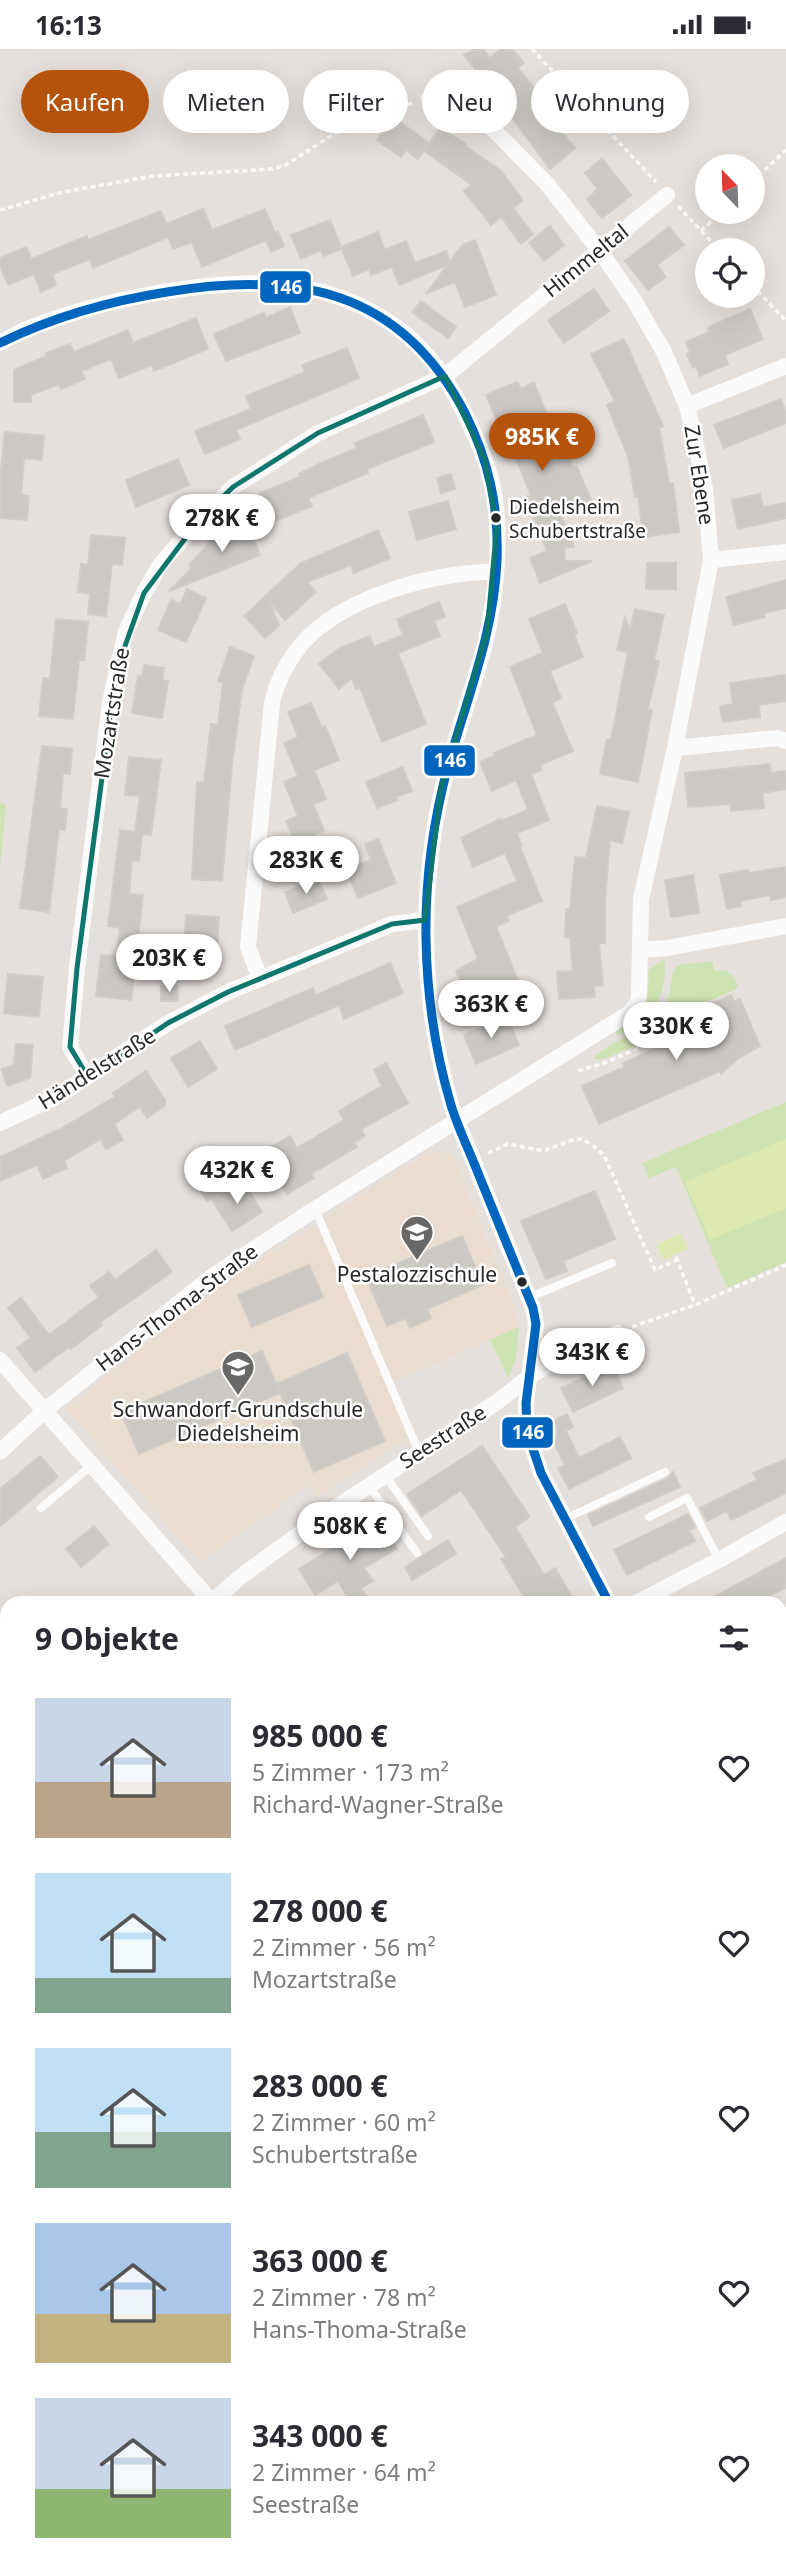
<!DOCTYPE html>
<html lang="de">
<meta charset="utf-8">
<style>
:root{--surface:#fff;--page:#f2f2f3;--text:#2b2b33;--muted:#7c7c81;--accent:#b45309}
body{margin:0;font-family:"Noto Sans",sans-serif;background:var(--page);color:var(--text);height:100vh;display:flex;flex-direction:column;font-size:26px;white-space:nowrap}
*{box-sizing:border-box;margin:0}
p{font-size:23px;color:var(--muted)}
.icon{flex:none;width:38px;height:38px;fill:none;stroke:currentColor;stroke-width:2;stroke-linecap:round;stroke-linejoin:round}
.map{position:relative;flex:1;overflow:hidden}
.details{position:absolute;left:0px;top:1547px;width:788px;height:975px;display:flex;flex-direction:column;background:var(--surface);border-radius:21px 21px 0 0;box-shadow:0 7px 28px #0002}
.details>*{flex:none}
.hud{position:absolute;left:21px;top:21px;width:746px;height:63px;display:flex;gap:14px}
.needle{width:46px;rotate:337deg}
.buttons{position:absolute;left:695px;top:105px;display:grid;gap:14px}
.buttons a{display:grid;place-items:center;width:70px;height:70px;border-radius:50%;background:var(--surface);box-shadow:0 7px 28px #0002;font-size:35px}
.price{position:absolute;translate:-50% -60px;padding:0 16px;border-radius:24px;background:#fff;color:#222;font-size:23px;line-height:46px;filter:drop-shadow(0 2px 4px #0008)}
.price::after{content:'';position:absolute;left:50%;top:42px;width:21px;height:16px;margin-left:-10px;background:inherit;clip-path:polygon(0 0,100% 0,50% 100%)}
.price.on{background:var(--accent);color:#fff}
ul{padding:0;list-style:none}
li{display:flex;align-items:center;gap:21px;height:175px;padding:0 35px}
li span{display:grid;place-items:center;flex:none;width:196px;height:140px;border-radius:0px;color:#555}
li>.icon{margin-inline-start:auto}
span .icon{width:84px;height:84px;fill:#fffc;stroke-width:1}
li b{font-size:30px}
h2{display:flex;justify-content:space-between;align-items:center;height:84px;padding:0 35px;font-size:30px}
.chip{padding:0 24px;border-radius:32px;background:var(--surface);box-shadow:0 7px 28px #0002;font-size:24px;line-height:63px}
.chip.on{background:var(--accent);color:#fff}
.status{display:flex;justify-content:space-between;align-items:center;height:49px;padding:0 35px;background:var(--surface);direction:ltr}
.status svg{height:19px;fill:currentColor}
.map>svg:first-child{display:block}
.education{fill:#eaddcf}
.grass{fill:#cee3b2}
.cemetery{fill:url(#cemetery-stones)}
.pitch{fill:#dce8af}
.building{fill:#ccc9c5;stroke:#d1ccc8;stroke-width:2}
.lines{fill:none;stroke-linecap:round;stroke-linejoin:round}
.path{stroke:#fbfafa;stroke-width:3.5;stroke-dasharray:5 3.5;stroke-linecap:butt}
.lane{stroke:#fbfafa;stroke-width:8}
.street{stroke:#fbfafa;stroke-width:16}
.secondary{stroke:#fbfafa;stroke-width:23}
.bus-1-casing{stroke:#fff;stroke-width:14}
.bus-1{stroke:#0065bd;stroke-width:9}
.marked{fill:none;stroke:#0f766e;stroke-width:5;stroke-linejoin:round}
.bus-dot{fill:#272727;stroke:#fff;stroke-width:2.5}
.labels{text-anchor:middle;stroke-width:5;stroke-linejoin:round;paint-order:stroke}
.bus-label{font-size:19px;fill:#272727;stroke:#fff;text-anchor:start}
.street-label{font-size:21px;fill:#272727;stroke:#fff}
.poi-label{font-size:21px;fill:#272727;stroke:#fff}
.line-badge{stroke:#fff;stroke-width:2.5}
.badge-label{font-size:19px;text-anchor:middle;font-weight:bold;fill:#fff}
</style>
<div class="status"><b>16:13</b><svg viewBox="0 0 49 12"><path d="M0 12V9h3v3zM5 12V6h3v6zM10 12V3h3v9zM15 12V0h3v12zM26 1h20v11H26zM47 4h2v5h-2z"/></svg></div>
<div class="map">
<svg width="786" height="2521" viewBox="0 0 786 2521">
<defs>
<pattern id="cemetery-stones" width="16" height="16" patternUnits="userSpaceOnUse" patternTransform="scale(1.75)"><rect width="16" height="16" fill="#d5dac2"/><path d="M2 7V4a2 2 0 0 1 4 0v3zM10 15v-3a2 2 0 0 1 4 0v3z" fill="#b7bba7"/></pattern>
</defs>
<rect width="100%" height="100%" fill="#e6e0dc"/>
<polygon class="education" points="438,1102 453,1107 513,1255 519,1278 389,1335 412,1387 317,1448 308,1436 200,1513 66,1360 217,1238 428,1104"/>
<g class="grass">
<polygon points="0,754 6,755 0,822"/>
<path d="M665 909C666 951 654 968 616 987L615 985C624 973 640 964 646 950 649 942 648 930 649 921Z"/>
<path d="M710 912 713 913 714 922 725 921 733 927 738 937 735 941 689 960 694 971 607 1009 595 1011 594 1008C618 988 652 981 667 951 672 941 670 929 675 919L679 916Z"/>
<polygon points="786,1053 786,1213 727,1239 676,1118 649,1129 642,1114"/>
<polygon points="519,1278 516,1309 508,1329 490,1291"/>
<polygon points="7,2244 7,2425 0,2419 0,2253"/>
</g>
<polygon class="cemetery" points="7,2092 7,2167 0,2160 0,2095"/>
<g class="pitch">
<polygon points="786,1090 786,1159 710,1191 685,1133"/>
<polygon points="681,1184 688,1200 663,1211 656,1196"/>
</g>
<g class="building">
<polygon points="474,0 483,0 490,9 501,0 512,0 524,14 518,19 553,62 547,66 575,99 550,120 507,62 510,59 478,19 476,21 464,6"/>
<polygon points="393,68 429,94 418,110 406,101 401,108 377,91"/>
<polygon points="440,79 466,95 465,97 500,121 523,151 513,159 533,185 521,195 501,168 491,176 464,142 472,136 424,102"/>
<polygon points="602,110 631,146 602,169 587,150 598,140 585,124"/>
<polygon points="203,160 212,181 265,160 275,184 278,183 284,197 271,203 266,191 202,218 192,193 173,200 168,188 93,219 90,210 52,225 56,236 41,243 34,225 8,236 0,217 0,209 26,198 31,210 87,187 88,191 161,162 166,175"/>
<polygon points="330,171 342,200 323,207 321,201 301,210 291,186"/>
<polygon points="550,177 564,196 544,212 529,194"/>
<polygon points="669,178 684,196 657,216 666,228 648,241 625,212"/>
<polygon points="378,183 385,201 406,192 415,214 446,202 450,213 462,196 475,191 496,246 465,258 455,233 427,244 447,216 399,236 392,218 371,226 369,220 353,227 341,198"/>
<polygon points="594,240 609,262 564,294 548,271"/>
<polygon points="421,252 456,278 448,289 412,263"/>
<polygon points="290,258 300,284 226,312 214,285 264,264 266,269"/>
<polygon points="750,260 763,290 725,306 728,315 700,327 696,317 693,319 687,305 690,303 686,293 709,283 708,279 712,276"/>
<polygon points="196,269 208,300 154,322 152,316 119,329 111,310 81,322 85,330 61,340 59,335 31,346 31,353 14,353 14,321 47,307 46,304 70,295 74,303 128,281 133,294"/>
<polygon points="624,290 663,377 659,378 669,435 673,434 679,483 643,488 638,447 635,448 628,407 607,356 615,352 591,305"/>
<polygon points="347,299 359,329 236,381 240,390 205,405 195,382 251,360 246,347 305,323 302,316"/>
<polygon points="517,333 521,340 534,333 551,376 555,374 573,419 577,418 592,453 561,466 574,498 564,499 565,512 592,512 540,534 530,509 547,502 525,449 531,446 500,371 497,372 486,346"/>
<polygon points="781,350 786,363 786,374 724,399 714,376"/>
<polygon points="423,366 434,393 367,420 368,424 308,449 312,457 253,481 244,460 264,452 260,444 300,428 299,425 319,415 357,399 355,394"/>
<polygon points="5,383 44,387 42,411 24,409 21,446 29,447 27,471 0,469 0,431"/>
<polygon points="178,410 189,436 136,458 126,431"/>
<polygon points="451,425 455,440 441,444 437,429"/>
<polygon points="760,445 763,458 786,454 786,469 738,480 732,451"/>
<polygon points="448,452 456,480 417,491 409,463"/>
<polygon points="247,474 260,506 169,542 192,519 189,516 209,495 207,490"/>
<polygon points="378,481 390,509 354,524 351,516 307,533 316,543 285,571 269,552 279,576 265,589 244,567 301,514"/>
<polygon points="91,486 125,489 122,516 112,515 106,567 88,565 90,545 78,543 81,515 88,516"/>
<polygon points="647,514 676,514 676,540 646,540"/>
<polygon points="786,531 786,559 763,564 765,568 734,576 726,548"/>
<polygon points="187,540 206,549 186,593 158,581 171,551 180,555"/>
<polygon points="439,553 445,568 434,572 440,587 398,604 426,675 382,693 360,638 356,640 352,629 339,640 319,615 340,599 370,587 374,598 403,586 397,570"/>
<polygon points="565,555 577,584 574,585 583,608 550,622 561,649 552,653 573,702 540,716 542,721 531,725 549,771 517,784 522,797 520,798 542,852 506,867 509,872 496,877 518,932 469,953 456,922 478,910 457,858 517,832 505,804 473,818 461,789 500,770 501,772 528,761 516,731 492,742 480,713 495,707 494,704 537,686 510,618 543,604 529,570"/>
<polygon points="635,560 664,566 654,611 659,612 648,660 652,661 638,733 600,725 607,690 611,691 628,603 617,601 625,568 630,581"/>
<polygon points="56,570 88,573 84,611 79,611 73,670 39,667 43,629 50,630"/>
<polygon points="230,598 254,607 242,640 232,716 222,832 192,830 197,733 204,733 211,675 218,676 223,634 218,632"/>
<polygon points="144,616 164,619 162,631 168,632 162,669 132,664 138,627 142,628"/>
<polygon points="786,626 786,652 759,656 760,668 723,673 720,657 733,655 730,634"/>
<polygon points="311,654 322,679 325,677 339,711 314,721 326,750 313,755 324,782 295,793 286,772 298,767 284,733 298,727 284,694 298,688 288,663"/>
<polygon points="42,697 72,700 70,725 63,724 60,759 67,760 65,781 59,780 49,863 20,859"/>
<polygon points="129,708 161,711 151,786 142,785 139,812 132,811 129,845 143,846 131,951 96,947 101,906 117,907 120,879 108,877 120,781 135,783 140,747 125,746"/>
<polygon points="770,715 771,724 786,722 786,740 762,744 764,759 731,762 730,755 688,758 685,724"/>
<polygon points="402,718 412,742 396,748 398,751 377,759 366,733"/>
<polygon points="597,757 629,763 622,794 610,791 605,851 605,894 599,894 603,936 594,937 595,948 559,950 557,923 573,922 570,888 565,888 566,860 570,860 575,808 586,809"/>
<polygon points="378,790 396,834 358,849 346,821 371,811 365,795"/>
<polygon points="786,818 786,848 771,851 770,846 740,852 741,857 727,860 720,826 748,821 748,824"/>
<polygon points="693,826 699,864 671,868 665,831"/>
<polygon points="318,830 327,850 293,864 285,843"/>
<polygon points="186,866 219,868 217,902 184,900"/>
<polygon points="390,914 403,944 344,970 339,956 235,1001 225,977 313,939 316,946"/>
<polygon points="8,925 43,928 39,968 4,964"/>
<polygon points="161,937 177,937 178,952 161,952"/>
<polygon points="731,946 734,953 740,950 760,997 739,1009 721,1025 720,1022 599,1075 582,1037 625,1018 623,1014 697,981 700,968 697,961"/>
<polygon points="507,968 519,996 476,1015 464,986"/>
<polygon points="200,992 217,1020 188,1038 171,1009"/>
<polygon points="16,995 33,996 30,1029 7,1037 2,1020 14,1016"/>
<polygon points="386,1014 408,1054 361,1080 365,1087 354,1093 357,1098 311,1125 314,1129 287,1145 277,1127 285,1122 271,1098 290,1087 297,1099 344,1071 339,1062 382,1037 374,1021"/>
<polygon points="146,1022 165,1051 165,1057 147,1069 140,1058 114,1075 123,1091 106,1100 101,1090 64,1112 67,1119 43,1130 37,1116 0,1132 0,1108 60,1080 115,1048 113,1044"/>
<polygon points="211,1124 223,1142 207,1152 196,1134"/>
<polygon points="243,1132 262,1163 232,1182 212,1151"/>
<polygon points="595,1142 615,1190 563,1212 567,1222 546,1230 521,1172"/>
<polygon points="462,1187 483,1236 427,1260 431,1269 410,1279 406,1269 387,1277 366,1228"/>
<polygon points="156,1201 172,1223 100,1273 102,1276 71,1300 69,1298 35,1323 17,1299 31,1289 8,1259 21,1249 49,1286 99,1248 90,1237 109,1223 115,1231"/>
<polygon points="309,1216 323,1248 252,1278 238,1246"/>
<polygon points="262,1302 280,1344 139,1405 121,1363"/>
<polygon points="347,1304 385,1392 314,1423 276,1335"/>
<polygon points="612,1315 623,1339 573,1363 561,1339"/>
<polygon points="567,1365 573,1378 566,1382 579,1409 620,1388 631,1409 569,1440 558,1419 565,1416 551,1388 558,1385 552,1372"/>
<polygon points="482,1397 530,1468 515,1478 544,1526 555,1519 572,1548 562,1554 528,1554 501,1510 506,1508 461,1441 422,1467 407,1445"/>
<polygon points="40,1407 58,1428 0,1477 0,1440"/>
<polygon points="786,1410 786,1444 731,1471 727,1462 707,1472 700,1459 757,1431 753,1424"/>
<polygon points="673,1423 680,1438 593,1477 588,1466 668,1429"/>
<polygon points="688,1465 695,1478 689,1481 695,1492 627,1526 614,1501"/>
<polygon points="377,1467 397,1500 364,1519 373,1532 361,1539 371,1554 351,1554 338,1532 315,1546 299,1520 360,1482 358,1478"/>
<polygon points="94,1477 109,1495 81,1518 66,1500"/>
<polygon points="448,1491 456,1505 412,1531 405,1518"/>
<polygon points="786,1509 786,1539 756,1554 703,1554"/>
</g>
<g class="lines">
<g class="path">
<polyline points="532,0 656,133"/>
<polyline points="752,133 786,101"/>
<polyline points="678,157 719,201"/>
<polyline points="0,161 63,143 153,127 271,120 284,117 390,49 406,56 413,54"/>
<polyline points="701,182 721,163"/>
<polyline points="752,236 786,272"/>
<polyline points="578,1022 607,1013 691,976"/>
<polyline points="488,1104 508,1095 539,1101 546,1101 572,1091 581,1090 591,1095 604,1106 655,1221 677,1211"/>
<polyline points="676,1208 695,1256"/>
<polyline points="632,1278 695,1256 786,1216"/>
<polyline points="0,2051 7,2045"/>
<polyline points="0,2145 7,2138"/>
<polyline points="0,2146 7,2154"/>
<polyline points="780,2167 782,2164"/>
</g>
<g class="lane">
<polyline points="315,1160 419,1403"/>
<polyline points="530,1248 612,1214"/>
<polyline points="385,1426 428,1487"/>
<polyline points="369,1437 417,1504"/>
<polyline points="41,1459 92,1416"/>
<polyline points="649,1468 687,1449 719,1511"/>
<polyline points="565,1470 665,1423"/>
</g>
<g class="street">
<path d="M0 294C64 255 228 223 302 238 371 252 424 287 457 350 471 376 483 401 491 430 504 479 496 554 483 603 466 663 443 720 434 783 419 877 425 968 452 1059L533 1259 536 1275 526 1354 527 1382 541 1424 609 1554"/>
<polyline points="687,357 786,317"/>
<polyline points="711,511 786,503"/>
<polyline points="675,699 778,689 786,692"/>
<polyline points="640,901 667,899 786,877"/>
<path d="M260 929 248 898 272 654C277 632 286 614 301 596 340 549 435 522 495 523"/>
<polyline points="88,1028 70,998 77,919 110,653 126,582 144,544 160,516 199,471 233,438 318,384 445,327 667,146"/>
<polyline points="0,1074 58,1047 168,974 228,943 392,875 425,871"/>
<polyline points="0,1311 211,1552"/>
<polyline points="0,1403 44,1362 210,1229 315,1160 628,965 637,955 639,946 641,850 675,699 711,511 705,440 696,396 687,357 664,303 635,253 600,202 547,135 488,75 472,65 429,49"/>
<polyline points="210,1554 243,1526 329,1463 497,1353 529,1328 551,1314 617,1284"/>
<polyline points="636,1554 719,1511 786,1473"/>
<polyline points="0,1778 7,1769"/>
<polyline points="780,1796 786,1801"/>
<polyline points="780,1852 786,1843"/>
<polyline points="0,1895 7,1900"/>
<polyline points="780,2271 786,2271"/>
<polyline points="780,2475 786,2477"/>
<polyline points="196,2515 200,2521"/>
<polyline points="628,2515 641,2521"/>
<polyline points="151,2521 159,2515"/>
<polyline points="390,2521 415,2515"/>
<polyline points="608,2521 611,2515"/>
</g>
<g class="secondary">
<polyline points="0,2079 7,2077"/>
<polyline points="780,2090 786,2090"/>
</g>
<defs>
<path id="bus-1" d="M0 294C53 268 109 252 167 243 295 222 400 239 465 364 489 412 499 458 497 512 494 584 467 649 448 717 433 773 425 832 426 890 427 946 435 1002 451 1056 458 1079 469 1101 478 1124 496 1169 515 1214 533 1259L536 1275 526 1354 527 1382 541 1424 609 1554"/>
</defs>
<use href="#bus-1" class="bus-1-casing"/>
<use href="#bus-1" class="bus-1"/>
</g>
<path class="marked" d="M445 327 484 409 497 476 487 583 441 739 425 871 392 875 228 943 168 974 88 1028 70 998 77 919 116 622 144 544 199 471 233 438 318 384Z"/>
<defs>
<symbol id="school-pin" viewBox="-11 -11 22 30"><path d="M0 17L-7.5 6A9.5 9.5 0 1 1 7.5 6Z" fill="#6a6866" stroke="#fff"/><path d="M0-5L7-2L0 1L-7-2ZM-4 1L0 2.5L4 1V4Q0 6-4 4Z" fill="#fff"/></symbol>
</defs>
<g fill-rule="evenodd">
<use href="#school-pin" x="398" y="1164" width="38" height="52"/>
<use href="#school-pin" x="219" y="1299" width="38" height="52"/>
</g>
<g class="bus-dot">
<circle cx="496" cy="469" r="6"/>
<circle cx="522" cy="1233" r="6"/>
</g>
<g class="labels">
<g class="bus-label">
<text x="509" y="465">Diedelsheim<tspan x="509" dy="24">Schubertstraße</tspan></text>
</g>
<g class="street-label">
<text transform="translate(586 212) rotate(-39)" y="7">Himmeltal</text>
<text transform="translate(699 426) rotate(81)" y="7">Zur Ebene</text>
<text transform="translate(112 664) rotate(-81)" y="7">Mozartstraße</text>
<text transform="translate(97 1020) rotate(-32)" y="7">Händelstraße</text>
<text transform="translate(177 1259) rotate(-37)" y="7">Hans-Thoma-Straße</text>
<text transform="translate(443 1388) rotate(-33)" y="7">Seestraße</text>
</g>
<g class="poi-label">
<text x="417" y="1233">Pestalozzischule</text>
<text x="238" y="1368">Schwandorf-Grundschule<tspan x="238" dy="24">Diedelsheim</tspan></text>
</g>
</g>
<g class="line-badge">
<rect x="259" y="221" width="53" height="34" rx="7" fill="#0065bd"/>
<rect x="423" y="695" width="53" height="33" rx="7" fill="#0065bd"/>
<rect x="501" y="1367" width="53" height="33" rx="7" fill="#0065bd"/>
</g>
<g class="badge-label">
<text x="286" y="245">146</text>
<text x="450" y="718">146</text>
<text x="528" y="1390">146</text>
</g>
</svg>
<div class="buttons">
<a><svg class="needle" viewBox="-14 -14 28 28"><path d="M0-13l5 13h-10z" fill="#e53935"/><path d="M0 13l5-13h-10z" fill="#7c7c81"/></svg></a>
<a><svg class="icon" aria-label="locate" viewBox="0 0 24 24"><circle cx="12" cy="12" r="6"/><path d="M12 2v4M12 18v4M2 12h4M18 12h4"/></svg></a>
</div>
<b class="price on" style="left:542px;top:424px">985K €</b>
<b class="price" style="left:222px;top:505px">278K €</b>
<b class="price" style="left:306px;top:847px">283K €</b>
<b class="price" style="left:169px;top:945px">203K €</b>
<b class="price" style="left:491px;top:991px">363K €</b>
<b class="price" style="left:676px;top:1013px">330K €</b>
<b class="price" style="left:237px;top:1157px">432K €</b>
<b class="price" style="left:592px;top:1339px">343K €</b>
<b class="price" style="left:350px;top:1513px">508K €</b>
<div class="hud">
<a class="chip on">Kaufen</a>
<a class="chip">Mieten</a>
<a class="chip">Filter</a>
<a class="chip">Neu</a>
<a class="chip">Wohnung</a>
</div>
<section class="details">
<h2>9 Objekte<svg class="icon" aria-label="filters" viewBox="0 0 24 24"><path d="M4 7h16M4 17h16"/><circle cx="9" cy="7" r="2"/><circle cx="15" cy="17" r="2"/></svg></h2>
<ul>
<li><span style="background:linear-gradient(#c9d6e8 60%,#b9a48a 0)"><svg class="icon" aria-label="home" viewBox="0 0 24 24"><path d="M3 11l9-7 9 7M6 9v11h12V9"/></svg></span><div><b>985 000 €</b><p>5 Zimmer · 173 m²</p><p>Richard-Wagner-Straße</p></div><svg class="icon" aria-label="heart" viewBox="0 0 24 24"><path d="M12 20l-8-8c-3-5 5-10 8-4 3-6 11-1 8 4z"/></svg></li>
<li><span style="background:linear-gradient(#bfe0f5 75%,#7fa58c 0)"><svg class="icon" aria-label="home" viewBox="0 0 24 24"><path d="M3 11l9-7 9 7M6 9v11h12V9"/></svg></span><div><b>278 000 €</b><p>2 Zimmer · 56 m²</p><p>Mozartstraße</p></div><svg class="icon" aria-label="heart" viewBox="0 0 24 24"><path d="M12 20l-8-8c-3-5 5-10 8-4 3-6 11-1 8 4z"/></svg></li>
<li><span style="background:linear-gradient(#bfe0f5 60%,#7fa58c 0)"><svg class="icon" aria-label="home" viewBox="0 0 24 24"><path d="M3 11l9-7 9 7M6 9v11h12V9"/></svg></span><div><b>283 000 €</b><p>2 Zimmer · 60 m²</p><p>Schubertstraße</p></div><svg class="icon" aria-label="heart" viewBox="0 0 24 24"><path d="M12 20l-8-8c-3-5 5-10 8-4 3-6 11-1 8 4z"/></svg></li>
<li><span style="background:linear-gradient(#a9c7e8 65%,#c2b280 0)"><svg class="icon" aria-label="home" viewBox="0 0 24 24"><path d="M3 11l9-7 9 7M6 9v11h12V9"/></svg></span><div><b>363 000 €</b><p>2 Zimmer · 78 m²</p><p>Hans-Thoma-Straße</p></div><svg class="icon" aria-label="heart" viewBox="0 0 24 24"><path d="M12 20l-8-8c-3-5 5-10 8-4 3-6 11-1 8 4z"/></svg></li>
<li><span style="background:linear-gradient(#c9d6e8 65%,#8fb573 0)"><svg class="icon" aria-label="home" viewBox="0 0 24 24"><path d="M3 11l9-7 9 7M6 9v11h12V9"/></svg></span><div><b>343 000 €</b><p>2 Zimmer · 64 m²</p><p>Seestraße</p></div><svg class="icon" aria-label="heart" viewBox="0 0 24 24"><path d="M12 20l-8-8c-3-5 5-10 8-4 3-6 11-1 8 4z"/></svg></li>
</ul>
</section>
</div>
